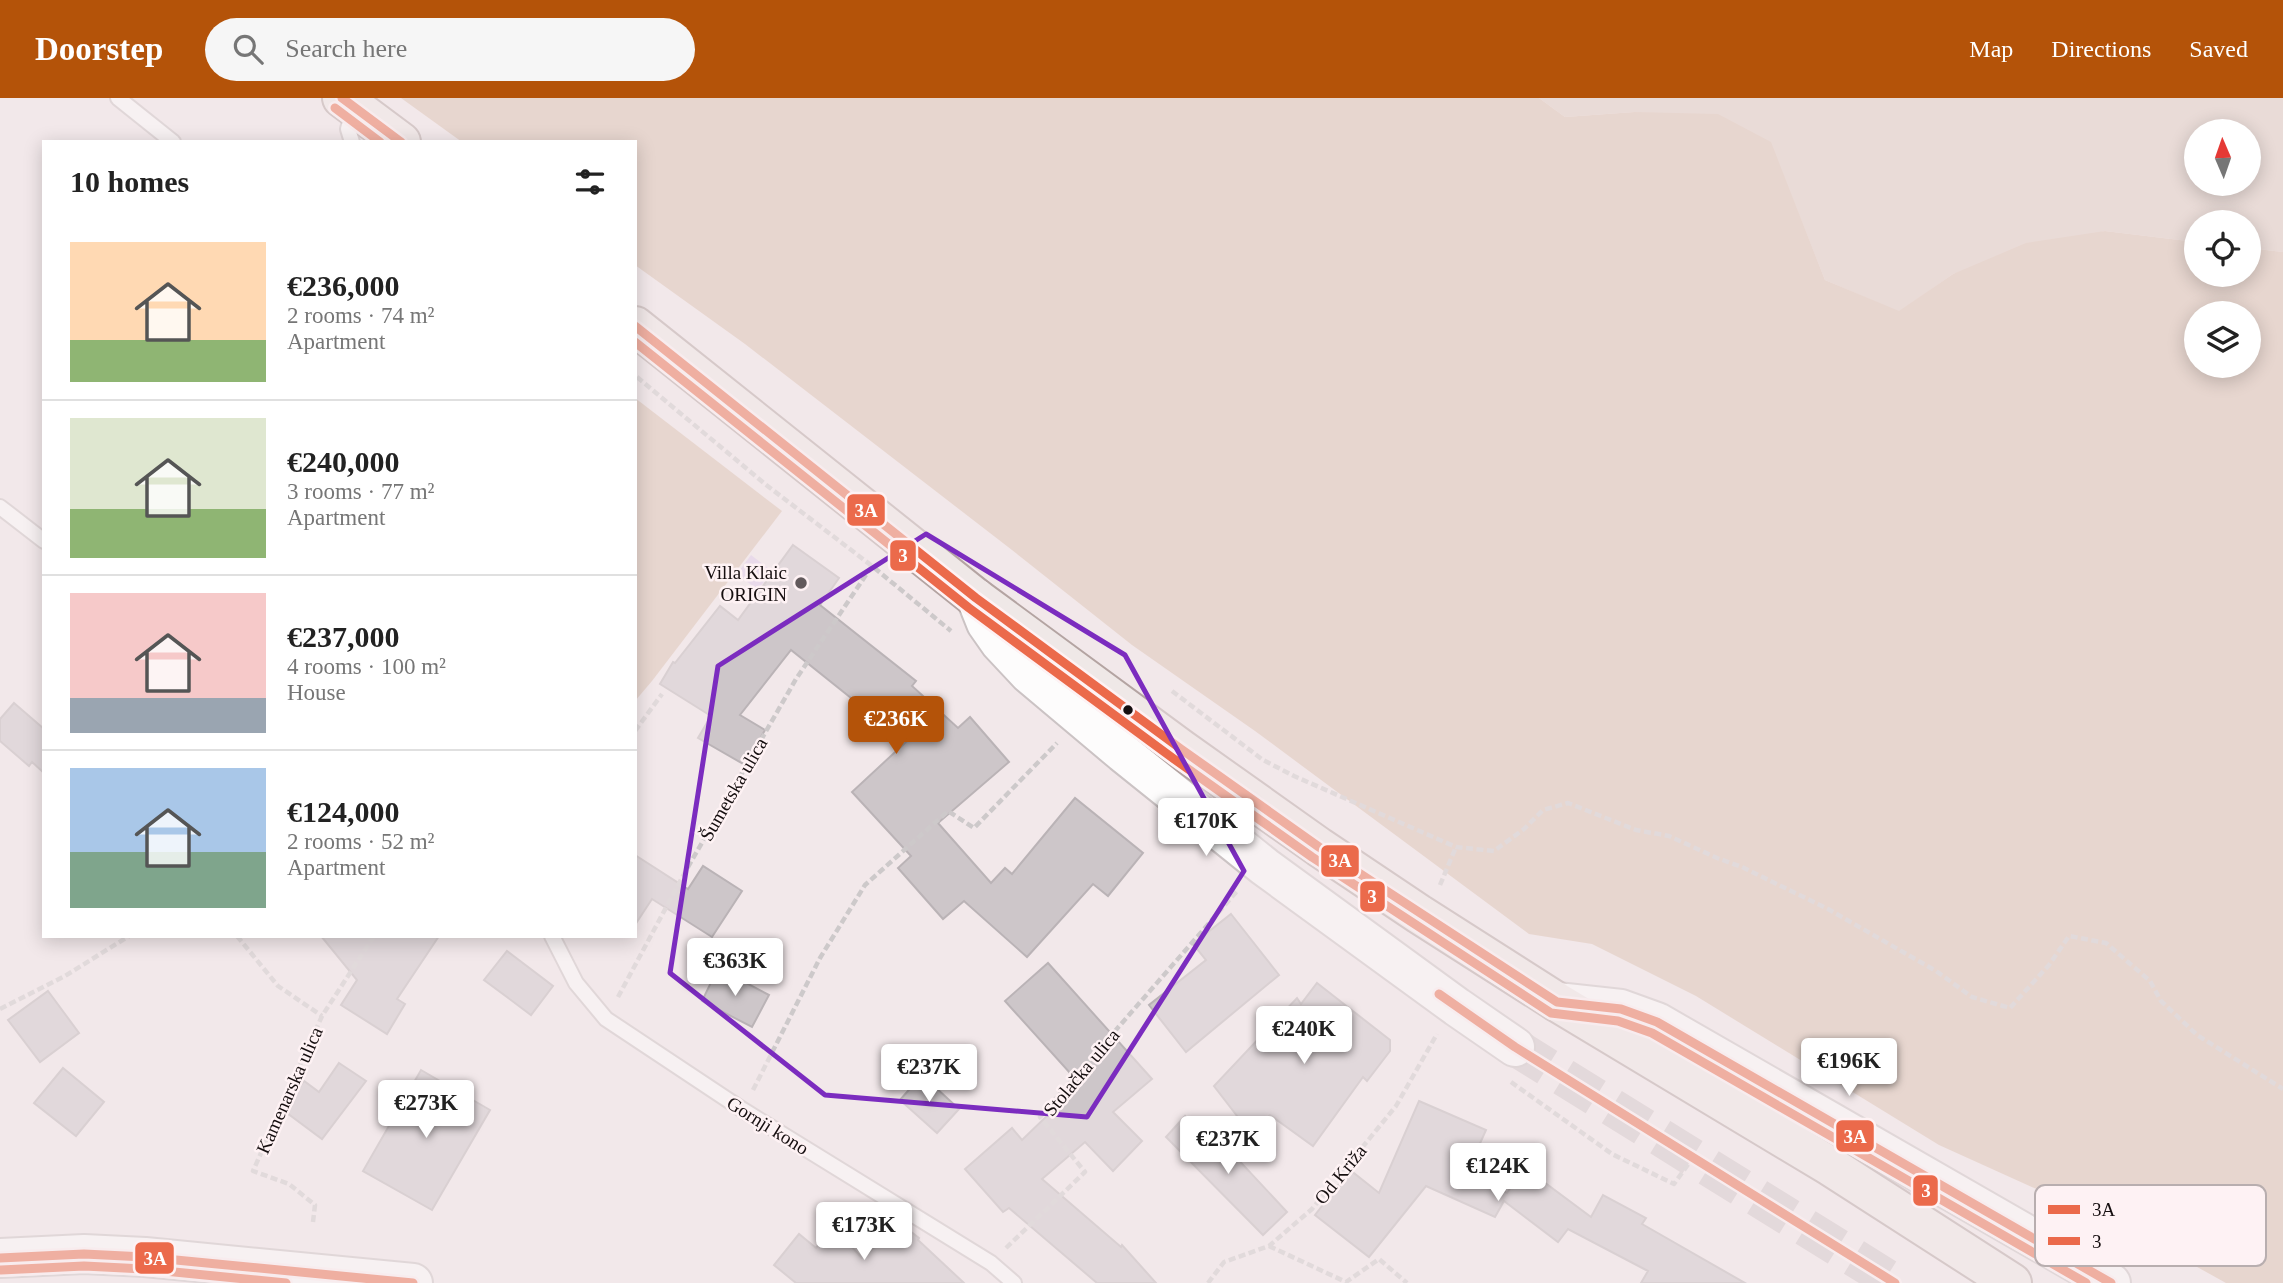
<!DOCTYPE html>
<meta charset="utf-8">
<style>
:root{--surface:#fff;--page:#f6f6f6;--text:#222;--muted:#767676;--line:#e0e0e0;--accent:#b45309}
body{margin:0;font-family:Georgia,serif;background:var(--page);color:var(--text);height:100vh;display:flex;flex-direction:column;font-size:26px;white-space:nowrap}
*{box-sizing:border-box;margin:0}
p{font-size:23px;color:var(--muted)}
.icon{flex:none;width:38px;height:38px;fill:none;stroke:currentColor;stroke-width:2;stroke-linecap:round;stroke-linejoin:round}
.map{position:relative;flex:1;overflow:hidden}
.drawer{position:absolute;left:42px;top:42px;width:595px;height:798px;display:flex;flex-direction:column;background:var(--surface);border-radius:0px;box-shadow:0 4px 18px #0003}
.drawer>*{flex:none}
.needle{width:46px;rotate:358deg}
.tools{position:absolute;left:2184px;top:21px;display:grid;gap:14px}
.tools a{display:grid;place-items:center;width:77px;height:77px;border-radius:50%;background:var(--surface);box-shadow:0 4px 18px #0003;font-size:35px}
.price{position:absolute;translate:-50% -60px;padding:0 16px;border-radius:7px;background:#fff;color:#222;font-size:23px;line-height:46px;filter:drop-shadow(0 2px 4px #0008)}
.price::after{content:'';position:absolute;left:50%;top:42px;width:21px;height:16px;margin-left:-10px;background:inherit;clip-path:polygon(0 0,100% 0,50% 100%)}
.price.active{background:var(--accent);color:#fff}
ul{padding:0;list-style:none}
li{display:flex;align-items:center;gap:21px;height:175px;padding:0 28px}
li+li{border-top:2px solid var(--line)}
li span{display:grid;place-items:center;flex:none;width:196px;height:140px;border-radius:0px;color:#555}
li>.icon{margin-inline-start:auto}
span .icon{width:84px;height:84px;fill:#fffc;stroke-width:1}
li b{font-size:30px}
h2{display:flex;justify-content:space-between;align-items:center;height:84px;padding:0 28px;font-size:30px}
header{display:flex;align-items:center;gap:42px;box-sizing:border-box;height:98px;padding:0 35px;background:var(--accent);color:#fff}
header strong{font-size:33px}
nav{display:flex;gap:38px;margin-inline-start:auto;font-size:24px}
.search{width:490px;height:63px;background:var(--page);display:flex;align-items:center;gap:18px;box-sizing:border-box;padding:0 24px;border-radius:38px;color:var(--muted);font-size:26px}
.map>svg:first-child{display:block}
.green{fill:#deccc1;fill-rule:evenodd}
.forest{fill:#dac1af;fill-rule:evenodd}
.water{fill:#ddcbeb}
.building{fill:#cdc6c9;stroke:#bab3b6;stroke-width:2}
.lines{fill:none;stroke-linecap:round;stroke-linejoin:round}
.secondary-tunnel{stroke:#d1c7c9;stroke-width:38;stroke-dasharray:38 19;stroke-linecap:butt}
.lane-casing{stroke:#cbc3c4;stroke-width:18}
.secondary-casing{stroke:#cbc3c4;stroke-width:42}
.primary-casing{stroke:#b4a4a2;stroke-width:42}
.path{stroke:#cdc9ca;stroke-width:4.5;stroke-dasharray:7 3.5;stroke-linecap:butt}
.lane{stroke:#fdfcfc;stroke-width:14}
.secondary{stroke:#fdfcfc;stroke-width:38}
.primary{stroke:#efe8e7;stroke-width:38}
.bus-1-casing{stroke:#fef2f4;stroke-width:14}
.bus-2-casing{stroke:#fef2f4;stroke-width:14}
.bus-1{stroke:#eb6a4b;stroke-width:9}
.bus-2{stroke:#eb6a4b;stroke-width:9}
.marked{fill:none;stroke:#7b2cbf;stroke-width:5;stroke-linejoin:round}
.poi-dot{fill:#625a5c;stroke:#fef2f4;stroke-width:2.5}
.bus-dot{fill:#150e0f;stroke:#fef2f4;stroke-width:2.5}
.labels{text-anchor:middle;stroke-width:5;stroke-linejoin:round;paint-order:stroke}
.poi-label{font-size:19px;fill:#150e0f;stroke:#fef2f4;text-anchor:end}
.street-label{font-size:19px;fill:#150e0f;stroke:#fef2f4}
.key{fill:#fef2f4;stroke:#b8aeaf;stroke-width:2}
.key-label{font-size:19px;fill:#150e0f}
.line-badge{stroke:#fef2f4;stroke-width:2.5}
.badge-label{font-size:19px;text-anchor:middle;font-weight:bold;fill:#fff}
</style>
<header>
<strong>Doorstep</strong>
<div class="search"><svg class="icon" aria-label="search" viewBox="0 0 24 24"><circle cx="10" cy="10" r="6"/><path d="M15 15l6 6"/></svg>Search here</div>
<nav><a>Map</a><a>Directions</a><a>Saved</a></nav>
</header>
<div class="map">
<svg width="2283" height="1185" viewBox="0 0 2283 1185">
<rect width="100%" height="100%" fill="#f2e8ea"/>
<path class="green" d="M1539 0H2283V154L2249 150V124H2196V144L2105 133 1953 176 1899 214 1825 182 1770 44 1634 14 1565 19ZM2196 33H2249V86H2196Z"/>
<g class="forest">
<path d="M401 0H1539L1565 19 1634 14 1718 16 1771 44 1825 182 1899 213 1953 176 2026 145 2105 133 2196 144V177H2249V150L2283 154V1185H2226L2145 1140 1939 1047 1696 898 1592 846 1529 836 1255 633 1132 547 1012 452 745 246 635 167V44H462ZM2196 215H2249V268H2196Z"/>
<polygon points="635,300 782,413 652,583 635,603"/>
</g>
<polygon class="water" points="751,457 772,473 758,492 737,476"/>
<g class="building">
<polygon points="793,447 839,480 820,507 916,583 912,588 958,630 970,619 1009,664 938,725 991,785 1005,770 1012,776 1075,700 1143,755 1108,798 1093,786 1027,859 964,803 943,821 898,770 911,758 852,694 906,644 791,552 740,617 765,632 745,667 698,640 711,618 660,586 673,564 675,565 720,508 738,522"/>
<polygon points="14,605 44,631 44,675 32,664 29,668 0,643 0,621"/>
<polygon points="635,757 688,791 703,768 742,793 712,839 652,801 635,827"/>
<polygon points="1231,816 1279,877 1186,954 1149,907 1206,862 1193,846"/>
<polygon points="321,838 439,838 397,901 405,906 387,936 341,907 357,882"/>
<polygon points="507,853 553,888 531,917 484,882"/>
<polygon points="1048,865 1152,981 1113,1014 1142,1043 1113,1073 1085,1044 1042,1081 1121,1149 1122,1147 1156,1185 1097,1185 1009,1110 1003,1114 965,1071 1012,1030 1022,1042 1080,986 1005,903"/>
<polygon points="718,870 769,897 752,929 702,903"/>
<polygon points="1317,885 1390,942 1390,953 1367,983 1363,979 1313,1048 1270,1017 1251,1036 1214,988 1297,900 1301,906"/>
<polygon points="48,893 79,935 40,964 8,922"/>
<polygon points="339,965 366,983 322,1041 283,1012 304,983 319,994"/>
<polygon points="63,970 104,1004 76,1038 34,1005"/>
<polygon points="421,972 490,1012 432,1112 363,1073"/>
<polygon points="922,977 959,1011 937,1035 900,1002"/>
<polygon points="1419,1003 1486,1032 1468,1072 1507,1095 1525,1070 1591,1119 1603,1097 1646,1120 1642,1126 1745,1185 1641,1185 1648,1173 1568,1131 1558,1144 1504,1103 1495,1119 1426,1088 1369,1159 1315,1117 1350,1072 1379,1095"/>
<polygon points="1185,1018 1212,1048 1220,1042 1287,1114 1263,1137 1166,1039"/>
<polygon points="901,1126 919,1140 918,1142 964,1185 796,1185 774,1167 799,1136 816,1150 832,1128 862,1160"/>
</g>
<g class="lines">
<polyline class="secondary-tunnel" points="1515,949 1895,1185"/>
<defs>
<g id="lane">
<polyline points="118,0 173,44"/>
<polyline points="352,44 348,31 354,10"/>
<polyline points="0,409 44,443"/>
<polyline points="552,838 576,885 606,921 743,1012 991,1165 1014,1185"/>
</g>
<g id="secondary">
<polyline points="976,500 986,525 1000,545 1029,576 1123,655 1265,769 1457,909 1515,949"/>
<polyline points="1557,904 1621,911 1657,924 2111,1185"/>
<polyline points="0,1160 84,1156 145,1159 413,1185"/>
</g>
<g id="primary">
<polyline points="342,0 401,44"/>
<polyline points="635,228 976,500 1181,651 1319,749 1419,816 1557,904 1830,1068 2012,1185"/>
</g>
</defs>
<use href="#lane" class="lane-casing"/>
<use href="#secondary" class="secondary-casing"/>
<use href="#primary" class="primary-casing"/>
<g class="path">
<polyline points="637,279 765,386 872,468 951,533"/>
<polyline points="1172,593 1263,662 1294,678 1456,749 1494,753 1524,731 1543,712 1568,705 1636,732 1669,738 1717,760 1742,769 1828,811 1936,873 1972,899 2010,910 2049,867 2069,838 2106,845 2150,883 2161,903 2197,937 2283,991"/>
<polyline points="635,633 662,596"/>
<polyline points="1440,787 1456,749"/>
<polyline points="237,838 278,888 322,918"/>
<polyline points="618,899 684,776 796,581 872,468"/>
<polyline points="0,911 65,878 129,838"/>
<polyline points="1511,984 1612,1056 1674,1086 1689,1065"/>
<polyline points="753,992 820,860 865,787 948,713 974,730 1057,645"/>
<polyline points="313,1124 315,1107 289,1086 253,1073 322,918 374,838"/>
<polyline points="1269,1148 1346,1184 1379,1161 1407,1185"/>
<polyline points="1006,1150 1085,1074 1040,1019 1238,792"/>
<polyline points="1208,1185 1224,1164 1269,1148 1312,1111 1396,1008 1437,936"/>
</g>
<use href="#lane" class="lane"/>
<use href="#secondary" class="secondary"/>
<use href="#primary" class="primary"/>
<defs>
<g id="bus-1">
<polyline points="342,0 401,44"/>
<polyline points="635,228 976,500 1181,651 1319,749 1557,904 1621,911 1657,924 2111,1185"/>
<polyline points="1439,896 1515,949 1895,1185"/>
<polyline points="0,1160 84,1156 145,1159 413,1185"/>
</g>
<g id="bus-2">
<polyline points="335,10 380,44"/>
<polyline points="635,244 969,510 1174,661 1312,759 1551,915 1618,923 1652,935 2086,1185"/>
<polyline points="1,1172 84,1168 144,1171 286,1185"/>
</g>
</defs>
<use href="#bus-1" class="bus-1-casing"/>
<use href="#bus-2" class="bus-2-casing"/>
<use href="#bus-1" class="bus-1"/>
<use href="#bus-2" class="bus-2"/>
</g>
<path d="M0 0H2283V1185H0ZM926 436 1125 557 1244 773 1087 1019 825 997 670 875 718 568Z" fill="#f2e8ea" fill-opacity=".55" fill-rule="evenodd"/>
<path class="marked" d="M926 436 1125 557 1244 773 1087 1019 825 997 670 875 718 568Z"/>
<circle class="poi-dot" cx="801" cy="485" r="7"/>
<circle class="bus-dot" cx="1128" cy="612" r="6"/>
<g class="labels">
<g class="poi-label">
<text x="787" y="481">Villa Klaic<tspan x="787" dy="22">ORIGIN</tspan></text>
</g>
<g class="street-label">
<text transform="translate(733 691) rotate(-60)" y="7">Šumetska ulica</text>
<text transform="translate(1081 974) rotate(-50)" y="7">Stolačka ulica</text>
<text transform="translate(289 992) rotate(-66)" y="7">Kamenarska ulica</text>
<text transform="translate(768 1027) rotate(32)" y="7">Gornji kono</text>
<text transform="translate(1340 1076) rotate(-51)" y="7">Od Križa</text>
</g>
</g>
<rect x="2035" y="1087" width="231" height="81" rx="10" class="key"/>
<rect x="2048" y="1107" width="32" height="9" fill="#eb6a4b"/>
<rect x="2048" y="1139" width="32" height="8" fill="#eb6a4b"/>
<g class="key-label">
<text x="2092" y="1118">3A</text>
<text x="2092" y="1150">3</text>
</g>
<g class="line-badge">
<rect x="846" y="395" width="40" height="34" rx="7" fill="#eb6a4b"/>
<rect x="889" y="441" width="28" height="33" rx="7" fill="#eb6a4b"/>
<rect x="1320" y="746" width="40" height="34" rx="7" fill="#eb6a4b"/>
<rect x="1359" y="782" width="27" height="33" rx="7" fill="#eb6a4b"/>
<rect x="1835" y="1021" width="40" height="34" rx="7" fill="#eb6a4b"/>
<rect x="1912" y="1076" width="27" height="33" rx="7" fill="#eb6a4b"/>
<rect x="134" y="1143" width="41" height="34" rx="7" fill="#eb6a4b"/>
</g>
<g class="badge-label">
<text x="866" y="419">3A</text>
<text x="903" y="464">3</text>
<text x="1340" y="769">3A</text>
<text x="1372" y="805">3</text>
<text x="1855" y="1045">3A</text>
<text x="1926" y="1099">3</text>
<text x="155" y="1167">3A</text>
</g>
</svg>
<div class="tools">
<a><svg class="needle" viewBox="-14 -14 28 28"><path d="M0-13l5 13h-10z" fill="#e53935"/><path d="M0 13l5-13h-10z" fill="#767676"/></svg></a>
<a><svg class="icon" aria-label="locate" viewBox="0 0 24 24"><circle cx="12" cy="12" r="6"/><path d="M12 2v4M12 18v4M2 12h4M18 12h4"/></svg></a>
<a><svg class="icon" aria-label="layers" viewBox="0 0 24 24"><path d="M12 4l9 5-9 5-9-5zM3 14l9 5 9-5"/></svg></a>
</div>
<b class="price active" style="left:896px;top:658px">€236K</b>
<b class="price" style="left:1206px;top:760px">€170K</b>
<b class="price" style="left:735px;top:900px">€363K</b>
<b class="price" style="left:1304px;top:968px">€240K</b>
<b class="price" style="left:1849px;top:1000px">€196K</b>
<b class="price" style="left:929px;top:1006px">€237K</b>
<b class="price" style="left:426px;top:1042px">€273K</b>
<b class="price" style="left:1228px;top:1078px">€237K</b>
<b class="price" style="left:1498px;top:1105px">€124K</b>
<b class="price" style="left:864px;top:1164px">€173K</b>
<section class="drawer">
<h2>10 homes<svg class="icon" aria-label="filters" viewBox="0 0 24 24"><path d="M4 7h16M4 17h16"/><circle cx="9" cy="7" r="2"/><circle cx="15" cy="17" r="2"/></svg></h2>
<ul>
<li><span style="background:linear-gradient(#ffd9b3 70%,#8fb573 0)"><svg class="icon" aria-label="home" viewBox="0 0 24 24"><path d="M3 11l9-7 9 7M6 9v11h12V9"/></svg></span><div><b>€236,000</b><p>2 rooms · 74 m²</p><p>Apartment</p></div></li>
<li><span style="background:linear-gradient(#dfe7d0 65%,#8fb573 0)"><svg class="icon" aria-label="home" viewBox="0 0 24 24"><path d="M3 11l9-7 9 7M6 9v11h12V9"/></svg></span><div><b>€240,000</b><p>3 rooms · 77 m²</p><p>Apartment</p></div></li>
<li><span style="background:linear-gradient(#f6c9c9 75%,#9aa5b1 0)"><svg class="icon" aria-label="home" viewBox="0 0 24 24"><path d="M3 11l9-7 9 7M6 9v11h12V9"/></svg></span><div><b>€237,000</b><p>4 rooms · 100 m²</p><p>House</p></div></li>
<li><span style="background:linear-gradient(#a9c7e8 60%,#7fa58c 0)"><svg class="icon" aria-label="home" viewBox="0 0 24 24"><path d="M3 11l9-7 9 7M6 9v11h12V9"/></svg></span><div><b>€124,000</b><p>2 rooms · 52 m²</p><p>Apartment</p></div></li>
</ul>
</section>
</div>
